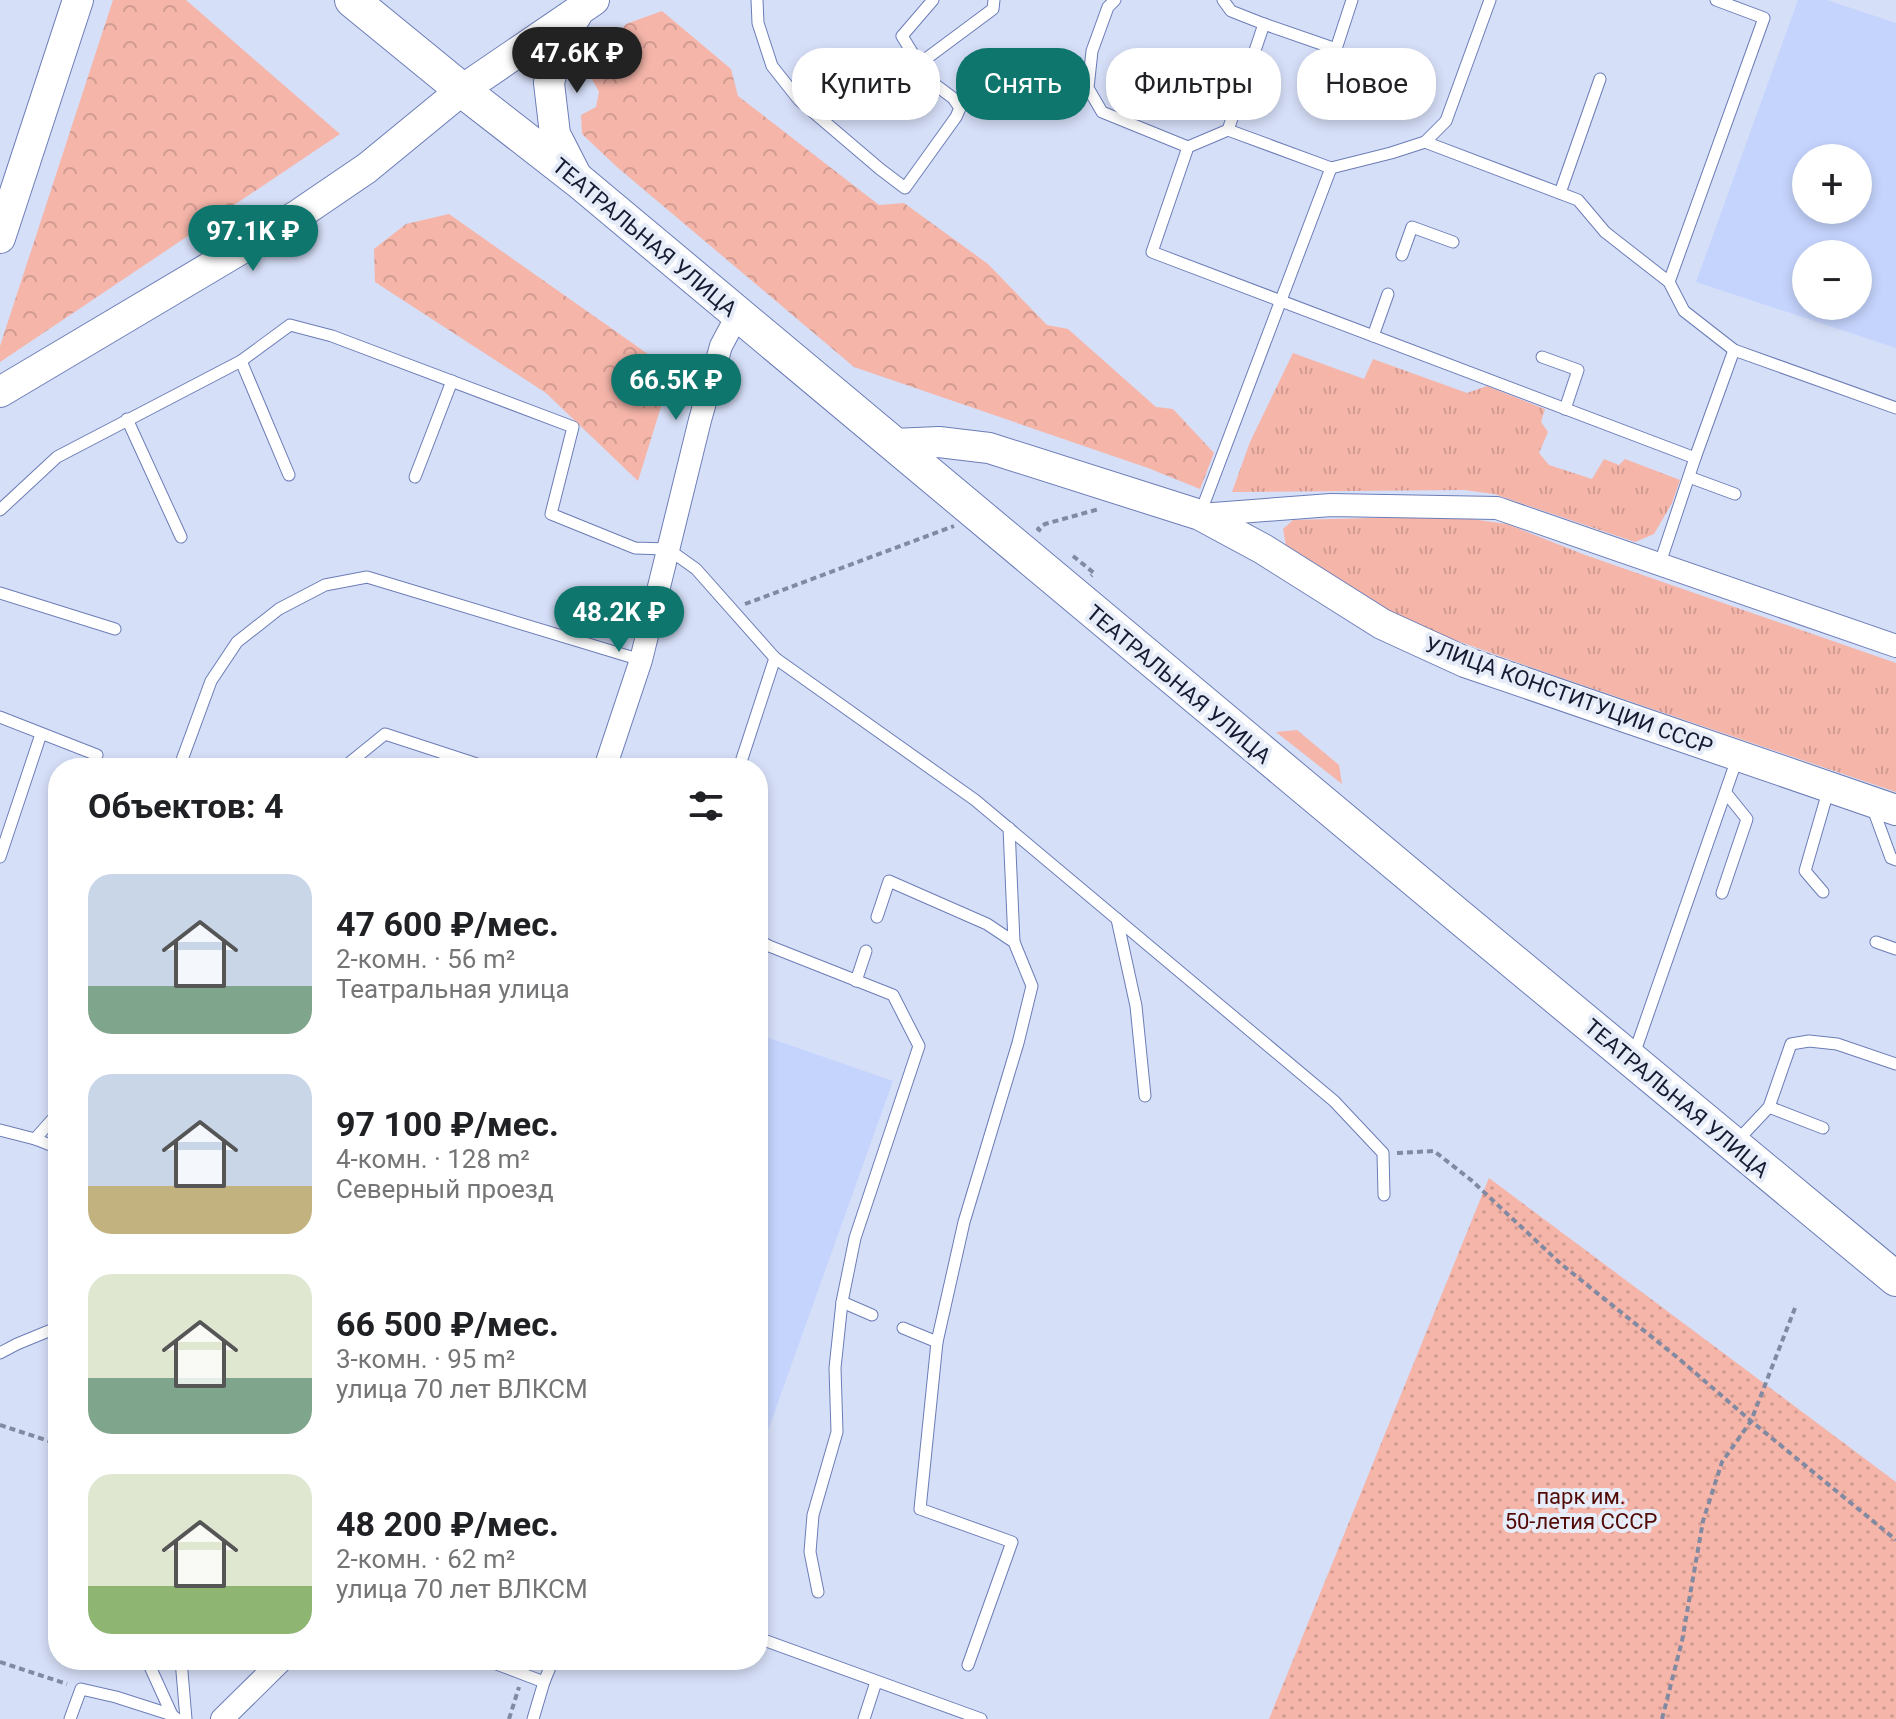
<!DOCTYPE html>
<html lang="ru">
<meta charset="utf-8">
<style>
:root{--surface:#fff;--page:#f6f6f6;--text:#202124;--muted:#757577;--accent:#0f766e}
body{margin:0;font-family:Roboto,sans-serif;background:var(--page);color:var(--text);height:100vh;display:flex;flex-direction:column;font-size:30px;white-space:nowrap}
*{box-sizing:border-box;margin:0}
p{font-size:26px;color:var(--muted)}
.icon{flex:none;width:44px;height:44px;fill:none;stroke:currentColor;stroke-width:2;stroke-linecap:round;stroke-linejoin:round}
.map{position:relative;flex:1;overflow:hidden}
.panel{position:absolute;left:48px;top:758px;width:720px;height:912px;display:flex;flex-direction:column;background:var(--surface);border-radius:32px;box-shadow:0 4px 12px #0003}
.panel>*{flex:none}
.hud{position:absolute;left:792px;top:48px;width:760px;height:72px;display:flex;gap:16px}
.buttons{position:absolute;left:1792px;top:144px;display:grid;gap:16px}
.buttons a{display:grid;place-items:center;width:80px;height:80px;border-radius:50%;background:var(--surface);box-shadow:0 4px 12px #0003;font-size:40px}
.price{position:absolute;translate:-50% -68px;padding:0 18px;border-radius:28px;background:var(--accent);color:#fff;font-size:26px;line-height:52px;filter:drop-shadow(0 2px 4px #0008)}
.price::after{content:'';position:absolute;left:50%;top:48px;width:24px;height:18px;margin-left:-12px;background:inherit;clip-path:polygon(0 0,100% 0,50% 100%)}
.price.on{background:#222;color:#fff}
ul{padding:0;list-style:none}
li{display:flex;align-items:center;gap:24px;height:200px;padding:0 40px}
li span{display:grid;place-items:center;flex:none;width:224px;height:160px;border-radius:24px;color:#555}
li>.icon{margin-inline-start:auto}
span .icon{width:96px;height:96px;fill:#fffc;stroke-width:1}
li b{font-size:34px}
h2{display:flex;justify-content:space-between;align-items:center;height:96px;padding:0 40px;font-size:34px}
.chip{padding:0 28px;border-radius:32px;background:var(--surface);box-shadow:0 4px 12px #0003;font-size:28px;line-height:72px}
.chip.on{background:var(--accent);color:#fff}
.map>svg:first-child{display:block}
.built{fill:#c5d4fd;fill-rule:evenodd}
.grass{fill:url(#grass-tufts)}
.forest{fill:url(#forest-crowns)}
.park{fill:url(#park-dots)}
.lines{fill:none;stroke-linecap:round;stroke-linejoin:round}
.lane-casing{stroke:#6b7db6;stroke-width:13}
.street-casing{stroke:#6b7db6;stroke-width:24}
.secondary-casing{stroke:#6b7db6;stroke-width:32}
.primary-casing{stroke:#6b7db6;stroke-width:36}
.path{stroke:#828aa2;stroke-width:4;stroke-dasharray:6 4;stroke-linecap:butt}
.lane{stroke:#fff;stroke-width:11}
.street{stroke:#fff;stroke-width:22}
.secondary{stroke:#fff;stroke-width:30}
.primary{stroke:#fff;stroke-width:34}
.labels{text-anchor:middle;stroke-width:8;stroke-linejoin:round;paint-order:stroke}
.street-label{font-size:22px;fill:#151c32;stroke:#e7ecf9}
.park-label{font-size:22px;fill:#520a04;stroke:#e7ecf9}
</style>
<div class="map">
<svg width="1896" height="1719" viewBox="0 0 1896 1719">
<defs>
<pattern id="grass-tufts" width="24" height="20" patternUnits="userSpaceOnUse" patternTransform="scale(2)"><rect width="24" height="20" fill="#f5b5a9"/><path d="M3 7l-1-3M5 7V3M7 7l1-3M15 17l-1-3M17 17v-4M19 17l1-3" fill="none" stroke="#d19b92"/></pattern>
<pattern id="forest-crowns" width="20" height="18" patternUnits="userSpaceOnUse" patternTransform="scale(2)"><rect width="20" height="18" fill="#f5b5a9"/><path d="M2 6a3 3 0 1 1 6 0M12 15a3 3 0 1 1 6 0" fill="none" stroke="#d19b92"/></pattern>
<pattern id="park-dots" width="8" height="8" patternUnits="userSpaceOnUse" patternTransform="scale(2)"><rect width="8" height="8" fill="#f5b5a9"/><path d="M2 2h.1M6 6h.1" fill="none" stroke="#d19b92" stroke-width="1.8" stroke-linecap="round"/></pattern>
</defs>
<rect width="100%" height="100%" fill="#d6dff8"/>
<g class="built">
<path d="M1798 0H1827L1896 23V348L1696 282ZM1806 158H1858V210H1806ZM1806 254H1858V306H1806Z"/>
<polygon points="758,1034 893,1081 766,1436 758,1433"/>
</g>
<g class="grass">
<polygon points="1293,353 1364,379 1373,359 1467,393 1487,386 1545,409 1541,422 1548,432 1539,453 1549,465 1592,479 1604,459 1619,465 1625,459 1680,480 1672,503 1654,534 1635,542 1494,494 1464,490 1232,492 1250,442"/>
<polygon points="1450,516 1507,524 1585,555 1896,663 1896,792 1550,674 1402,621 1286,546 1283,529 1293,520"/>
<polygon points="1297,730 1339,765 1342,784 1276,732"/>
</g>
<g class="forest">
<polygon points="113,0 186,0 340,134 0,362 0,346"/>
<polygon points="662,11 731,69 738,96 879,205 904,203 988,264 1047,325 1068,329 1156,407 1173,409 1214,453 1200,489 1148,468 854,367 617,167 582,134 581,115 596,107 599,92 582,61 594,47 612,40 626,24"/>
<polygon points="449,214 672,371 638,481 546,393 375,282 374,249 406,224"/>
</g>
<polygon class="park" points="1489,1178 1896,1482 1896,1719 1269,1719"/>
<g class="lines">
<defs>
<g id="lane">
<polyline points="757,0 758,23 772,66 799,100 880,169 905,188 956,117 960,108 953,98 929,80 902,36 933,0"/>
<polyline points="1115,0 1108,7 1092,51 1088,88 1102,112 1188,147"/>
<polyline points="1223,0 1231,11 1264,24 1336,49 1352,0"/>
<polyline points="919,64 993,9 994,0"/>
<polyline points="1228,130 1188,147 1152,252 1695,458"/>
<polyline points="1425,142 1578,200 1605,232 1669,282 1684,311 1734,350"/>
<polyline points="1331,168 1391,153 1425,142 1446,121 1490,0"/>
<polyline points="1560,193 1600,79"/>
<polyline points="1402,255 1412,227 1453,242"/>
<polyline points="1669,282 1764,18 1716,0"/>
<polyline points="1373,336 1388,294"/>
<polyline points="1542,357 1578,370 1565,409"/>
<polyline points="241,361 289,475"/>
<polyline points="127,419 181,537"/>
<polyline points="415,477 452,381"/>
<polyline points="1689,477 1735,494"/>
<polyline points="0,510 57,457 241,361 290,325 332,336 573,427 551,514 635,548 668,549 696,569 775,658 975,800 1334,1101 1383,1153 1384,1195"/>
<polyline points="1200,514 1331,168 1228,130 1264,24"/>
<polyline points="1660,563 1695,458 1734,350 1896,408"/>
<polyline points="0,593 115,629"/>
<polyline points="0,717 97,755"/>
<polyline points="179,768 211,681 237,642 279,609 325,585 367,577 641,660"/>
<polyline points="343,768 385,734 489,768"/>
<polyline points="739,768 775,658"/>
<polyline points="1872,806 1891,858 1896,860"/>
<polyline points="1009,828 1014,942"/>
<polyline points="0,857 41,734"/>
<polyline points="1823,892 1805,871 1829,788"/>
<polyline points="1722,893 1747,819 1726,793"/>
<polyline points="877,917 889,881 987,924 1014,942 1032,986 1018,1043 964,1222 937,1342 920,1509 1012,1542 968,1665"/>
<polyline points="1117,919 1136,1006 1145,1096"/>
<polyline points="758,940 769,946 893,995 919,1046 855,1238 842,1302 835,1368 837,1432 813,1515 810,1552 818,1592"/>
<polyline points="1876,942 1896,949"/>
<polyline points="856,981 866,951"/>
<polyline points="1633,1057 1738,756"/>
<polyline points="1769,1107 1823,1128"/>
<polyline points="0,1130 35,1139 58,1113"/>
<polyline points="35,1139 58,1148"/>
<polyline points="1736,1142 1769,1107 1791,1044 1809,1041 1837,1044 1896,1064"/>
<polyline points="842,1302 872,1315"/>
<polyline points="903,1328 937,1342"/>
<polyline points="0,1353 17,1344 56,1328 58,1328"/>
<polyline points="758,1638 981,1719"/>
<polyline points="147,1660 172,1715"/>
<polyline points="181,1660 186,1719"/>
<polyline points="486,1660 544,1682 553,1660"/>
<polyline points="70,1719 81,1689 116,1697 172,1715 177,1719"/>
<polyline points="533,1719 544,1682"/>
<polyline points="864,1719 876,1682"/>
</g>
<g id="street">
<polyline points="1200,515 1331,505 1497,508 1896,646"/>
<polyline points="605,768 641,660 700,420 721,346 738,314"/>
<polyline points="222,1719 282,1660"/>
</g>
<g id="secondary">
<polyline points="576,16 560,39 549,83 555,134 579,181"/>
<polyline points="0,238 78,0"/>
<polyline points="0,392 298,215 367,168 462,90 594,0"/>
<polyline points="893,444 939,442 989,448 1200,515 1263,549 1382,624 1465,662 1896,810"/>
</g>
<polyline id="primary" points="352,0 462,90 579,181 1456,914 1896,1279"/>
</defs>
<use href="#lane" class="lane-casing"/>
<use href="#street" class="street-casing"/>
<use href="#secondary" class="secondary-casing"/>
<use href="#primary" class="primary-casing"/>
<g class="path">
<polyline points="1041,531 1038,529 1045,524 1099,509"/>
<polyline points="1073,556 1094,573 1091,576"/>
<polyline points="745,604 954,526"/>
<polyline points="1397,1153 1434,1151 1471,1180 1561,1264 1678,1358 1751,1421 1896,1540"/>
<polyline points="0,1425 58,1444"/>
<polyline points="0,1662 67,1684"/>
<polyline points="509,1719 519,1687"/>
<polyline points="1662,1719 1682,1641 1703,1521 1722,1462 1751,1421 1795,1308"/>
</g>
<use href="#lane" class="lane"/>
<use href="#street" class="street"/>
<use href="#secondary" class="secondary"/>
<use href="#primary" class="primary"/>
</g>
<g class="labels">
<g class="street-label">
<text transform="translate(645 237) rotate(40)" y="8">ТЕАТРАЛЬНАЯ УЛИЦА</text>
<text transform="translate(1179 684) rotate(40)" y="8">ТЕАТРАЛЬНАЯ УЛИЦА</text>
<text transform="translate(1569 695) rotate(20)" y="8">УЛИЦА КОНСТИТУЦИИ СССР</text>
<text transform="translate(1677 1098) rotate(40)" y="8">ТЕАТРАЛЬНАЯ УЛИЦА</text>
</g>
<g class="park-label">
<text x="1581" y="1504">парк им.<tspan x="1581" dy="25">50-летия СССР</tspan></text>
</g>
</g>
</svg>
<div class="buttons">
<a>+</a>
<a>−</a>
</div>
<b class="price on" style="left:577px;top:95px">47.6K ₽</b>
<b class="price" style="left:253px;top:273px">97.1K ₽</b>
<b class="price" style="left:676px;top:422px">66.5K ₽</b>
<b class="price" style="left:619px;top:654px">48.2K ₽</b>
<div class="hud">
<a class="chip">Купить</a>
<a class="chip on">Снять</a>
<a class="chip">Фильтры</a>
<a class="chip">Новое</a>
</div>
<section class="panel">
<h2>Объектов: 4<svg class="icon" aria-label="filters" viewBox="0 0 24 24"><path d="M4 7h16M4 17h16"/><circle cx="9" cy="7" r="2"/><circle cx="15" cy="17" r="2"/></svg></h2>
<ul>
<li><span style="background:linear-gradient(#c9d6e8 70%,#7fa58c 0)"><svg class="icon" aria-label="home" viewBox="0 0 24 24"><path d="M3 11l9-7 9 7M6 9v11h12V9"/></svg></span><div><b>47 600 ₽/мес.</b><p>2-комн. · 56 m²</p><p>Театральная улица</p></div></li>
<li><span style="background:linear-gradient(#c9d6e8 70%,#c2b280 0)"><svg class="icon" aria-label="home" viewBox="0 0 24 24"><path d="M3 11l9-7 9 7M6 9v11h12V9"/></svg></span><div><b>97 100 ₽/мес.</b><p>4-комн. · 128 m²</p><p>Северный проезд</p></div></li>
<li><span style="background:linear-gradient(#dfe7d0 65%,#7fa58c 0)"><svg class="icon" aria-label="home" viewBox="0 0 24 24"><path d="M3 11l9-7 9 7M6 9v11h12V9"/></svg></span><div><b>66 500 ₽/мес.</b><p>3-комн. · 95 m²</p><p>улица 70 лет ВЛКСМ</p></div></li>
<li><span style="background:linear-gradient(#dfe7d0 70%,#8fb573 0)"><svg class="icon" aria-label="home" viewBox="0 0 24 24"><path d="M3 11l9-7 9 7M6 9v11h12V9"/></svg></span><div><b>48 200 ₽/мес.</b><p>2-комн. · 62 m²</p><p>улица 70 лет ВЛКСМ</p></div></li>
</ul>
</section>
</div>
